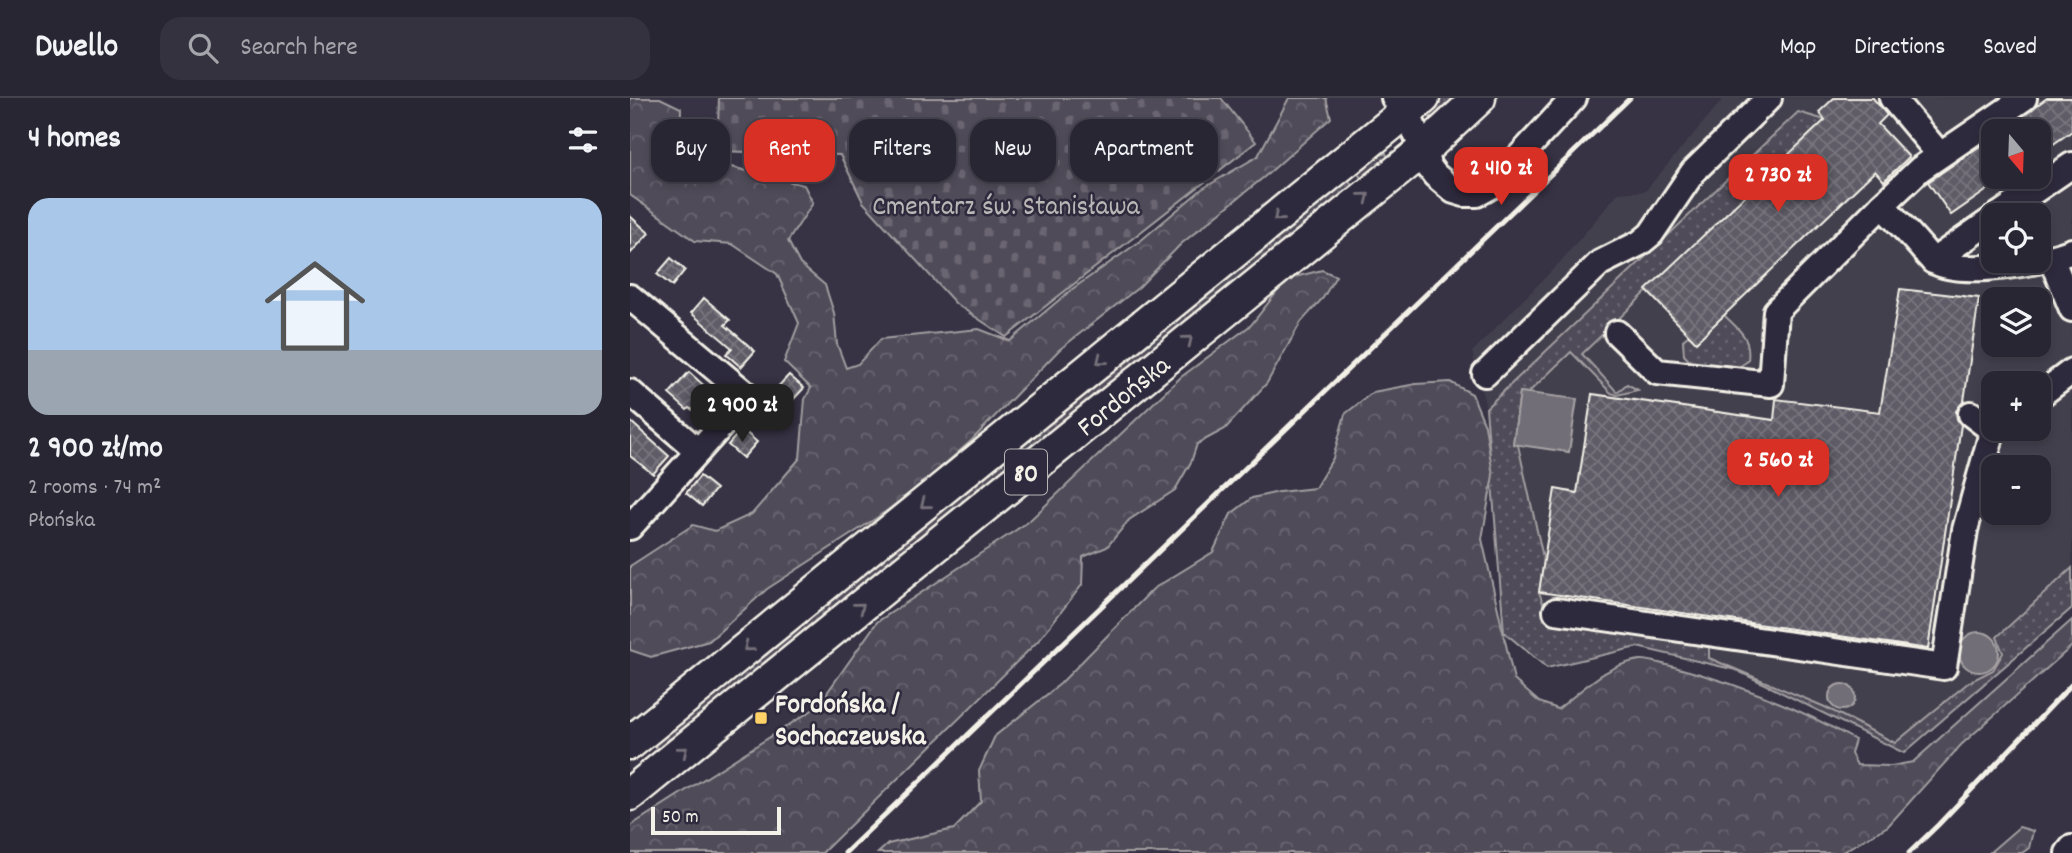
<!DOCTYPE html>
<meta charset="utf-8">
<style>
:root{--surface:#292633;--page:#35323f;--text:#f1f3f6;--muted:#a5a5ac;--line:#45434e;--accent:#d93025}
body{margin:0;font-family:Dekko,sans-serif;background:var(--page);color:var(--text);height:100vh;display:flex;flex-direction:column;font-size:26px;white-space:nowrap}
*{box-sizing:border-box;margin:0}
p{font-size:23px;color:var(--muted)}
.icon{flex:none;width:38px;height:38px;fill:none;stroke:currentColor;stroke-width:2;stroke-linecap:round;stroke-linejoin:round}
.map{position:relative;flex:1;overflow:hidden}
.panel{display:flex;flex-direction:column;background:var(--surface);width:630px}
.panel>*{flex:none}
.top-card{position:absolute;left:21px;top:21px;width:665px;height:63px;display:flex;gap:14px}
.needle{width:46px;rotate:161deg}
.controls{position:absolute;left:1351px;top:21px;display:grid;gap:14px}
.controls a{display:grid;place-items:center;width:70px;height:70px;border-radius:14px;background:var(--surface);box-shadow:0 4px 10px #0003,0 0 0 2px var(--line);font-size:35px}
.scale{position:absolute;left:21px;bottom:18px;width:130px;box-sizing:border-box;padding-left:7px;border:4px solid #f4f1e8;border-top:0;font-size:19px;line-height:24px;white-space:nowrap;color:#f4f1e8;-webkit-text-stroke:5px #2f2a3d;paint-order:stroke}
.price{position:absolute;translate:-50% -60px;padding:0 16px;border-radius:14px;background:var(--accent);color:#fff;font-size:23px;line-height:46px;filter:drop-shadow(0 2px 4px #0008)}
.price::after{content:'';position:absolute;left:50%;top:42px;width:21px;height:16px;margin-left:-10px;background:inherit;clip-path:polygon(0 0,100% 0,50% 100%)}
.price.selected{background:#222;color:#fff}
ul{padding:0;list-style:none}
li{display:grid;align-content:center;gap:14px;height:371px;padding:0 28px}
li+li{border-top:2px solid var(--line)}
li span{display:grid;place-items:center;height:217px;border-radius:21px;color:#555}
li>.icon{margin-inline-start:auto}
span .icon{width:126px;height:126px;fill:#fffc;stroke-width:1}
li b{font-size:30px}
h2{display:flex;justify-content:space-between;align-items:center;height:84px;padding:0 28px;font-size:30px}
.pill{padding:0 24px;border-radius:21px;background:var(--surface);box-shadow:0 4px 10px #0003,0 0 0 2px var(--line);font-size:24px;line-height:63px}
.pill.selected{background:var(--accent);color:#fff}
header{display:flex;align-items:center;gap:42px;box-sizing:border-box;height:98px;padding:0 35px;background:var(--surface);border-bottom:2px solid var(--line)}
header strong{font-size:33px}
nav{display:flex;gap:38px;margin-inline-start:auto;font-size:24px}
.search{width:490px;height:63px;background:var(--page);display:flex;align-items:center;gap:18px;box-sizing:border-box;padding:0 24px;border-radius:21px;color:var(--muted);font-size:26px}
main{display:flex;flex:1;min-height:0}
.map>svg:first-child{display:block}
.built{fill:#433f4e;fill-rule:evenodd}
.green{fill:url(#green-dots);stroke:#a29ea0;stroke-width:2}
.forest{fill:url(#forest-crowns);stroke:#a29ea0;stroke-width:2}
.cemetery{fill:url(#cemetery-stones);stroke:#a29ea0;stroke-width:2}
.water{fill:#726e77;stroke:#a6a2a4;stroke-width:2}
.building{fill:url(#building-cross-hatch);stroke:#f4f1e8;stroke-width:2}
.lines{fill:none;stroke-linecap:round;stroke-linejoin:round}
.minor-casing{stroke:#f4f1e8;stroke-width:30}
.major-casing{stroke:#f4f1e8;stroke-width:37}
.minor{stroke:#2f2a3d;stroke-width:24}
.major{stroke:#2f2a3d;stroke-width:32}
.rail{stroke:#f4f1e8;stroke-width:5}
.oneway{stroke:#747079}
.poi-dot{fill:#ffd166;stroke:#2f2a3d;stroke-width:2.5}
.labels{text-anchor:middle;stroke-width:5;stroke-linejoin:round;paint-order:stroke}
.shield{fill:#2f2a3d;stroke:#b9b5b5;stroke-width:2}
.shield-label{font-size:26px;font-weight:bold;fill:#f4f1e8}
.park-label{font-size:28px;fill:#bbb7b6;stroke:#2f2a3d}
.street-label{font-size:28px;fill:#f4f1e8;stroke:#2f2a3d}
.poi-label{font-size:28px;font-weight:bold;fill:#f4f1e8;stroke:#2f2a3d;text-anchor:start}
</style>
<header>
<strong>Dwello</strong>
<div class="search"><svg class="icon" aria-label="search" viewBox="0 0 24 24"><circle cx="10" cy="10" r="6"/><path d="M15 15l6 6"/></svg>Search here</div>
<nav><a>Map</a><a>Directions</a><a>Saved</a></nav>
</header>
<main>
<section class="panel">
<h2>4 homes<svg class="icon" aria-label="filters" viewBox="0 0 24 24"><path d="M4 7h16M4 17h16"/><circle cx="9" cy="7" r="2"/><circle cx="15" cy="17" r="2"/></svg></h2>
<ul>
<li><span style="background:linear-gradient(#a9c7e8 70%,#9aa5b1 0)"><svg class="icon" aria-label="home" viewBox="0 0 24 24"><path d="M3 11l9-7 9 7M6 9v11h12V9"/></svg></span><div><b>2 900 zł/mo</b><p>2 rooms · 74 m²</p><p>Płońska</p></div></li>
</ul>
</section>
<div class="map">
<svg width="1442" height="755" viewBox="0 0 1442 755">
<defs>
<pattern id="green-dots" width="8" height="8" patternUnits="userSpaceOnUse" patternTransform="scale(1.75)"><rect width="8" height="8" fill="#504b59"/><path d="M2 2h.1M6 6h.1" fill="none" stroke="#6a6571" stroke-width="1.8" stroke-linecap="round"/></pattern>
<pattern id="forest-crowns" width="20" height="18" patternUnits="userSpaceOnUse" patternTransform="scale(1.75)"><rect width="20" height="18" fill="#504b59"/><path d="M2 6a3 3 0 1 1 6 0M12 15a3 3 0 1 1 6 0" fill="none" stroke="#6a6571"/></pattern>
<pattern id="cemetery-stones" width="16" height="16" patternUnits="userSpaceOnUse" patternTransform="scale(1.75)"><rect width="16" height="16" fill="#504b59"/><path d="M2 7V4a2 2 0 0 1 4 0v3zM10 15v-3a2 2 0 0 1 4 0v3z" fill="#6a6571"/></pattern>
<pattern id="building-cross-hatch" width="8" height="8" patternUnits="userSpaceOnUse" patternTransform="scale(1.75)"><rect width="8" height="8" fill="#5f5c67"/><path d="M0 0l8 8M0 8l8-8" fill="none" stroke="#77747d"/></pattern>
</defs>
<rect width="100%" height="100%" fill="#373244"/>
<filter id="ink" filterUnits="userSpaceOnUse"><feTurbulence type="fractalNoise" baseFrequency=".0143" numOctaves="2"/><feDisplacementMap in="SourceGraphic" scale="14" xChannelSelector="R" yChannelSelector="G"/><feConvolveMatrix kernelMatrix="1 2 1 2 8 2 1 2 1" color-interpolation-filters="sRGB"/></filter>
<g filter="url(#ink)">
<path class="built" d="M1094 0H1442V510L1274 655 1106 572 1007 549 917 570 874 534 856 310 842 254 931 163 988 95 1015 93ZM1363 33H1409V79H1363ZM1363 117H1409V163H1363ZM1363 201H1409V247H1363ZM1363 285H1409V331H1363ZM1363 369H1409V415H1363Z"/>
<g class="green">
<polygon points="808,0 836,0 810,19 799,19 801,11"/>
<polygon points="1168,14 1195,22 952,256 987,294 997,286 1008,292 987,297 981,295 941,254 898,295 890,294 883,346 888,347 914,464 909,494 920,525 1079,547 1079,560 1195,609 1265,645 1339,584 1363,572 1373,555 1367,539 1442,470 1442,510 1274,655 1106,572 1007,549 917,570 874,534 856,310"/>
<polygon points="756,55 759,63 735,85 725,72 743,60"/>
<polygon points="715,79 728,94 31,656 20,641"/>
<path d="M1094 217C1110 233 1121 239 1118 263L1104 272 1066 270 1054 257 1053 242 1059 237 1066 243Z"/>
</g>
<g class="forest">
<polygon points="0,0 30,0 51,10 50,49 97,68 174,87 183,105 158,143 170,166 195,187 204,215 207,246 216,270 228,266 251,241 349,231 380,243 441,192 509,144 572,91 628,58 659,0 696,0 701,20 639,75 551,146 509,189 429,252 341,343 291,387 251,417 137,491 79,543 21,559 0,552 0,468 63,427 85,433 122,416 170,360 175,301 181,290 154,264 169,225 147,176 102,146 65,143 0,97"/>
<polygon points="692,172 706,178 693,200 671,224 637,285 595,331 567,346 561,364 545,392 499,422 477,449 453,459 452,487 408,543 192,755 0,755 0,728 187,609 247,524 398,424 551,279 621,227 657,181"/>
<path d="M820 284 842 296 855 327 863 377 852 441 884 582 909 604 928 611C954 591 975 567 1010 562 1019 561 1031 566 1041 568 1103 584 1169 610 1225 642L1221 656 1227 667 1261 668 1283 664 1442 522V548L1331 647 1258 728 1210 755H248L258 746 324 731 351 703 349 673 365 638 430 586 523 491 583 454 601 416 622 400 649 394 685 390 703 360 715 316 743 294 786 286Z"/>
<polygon points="1389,729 1403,733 1399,750 1392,755 1359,755"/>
</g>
<polygon class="cemetery" points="89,0 591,0 626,44 376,239 326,206 233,104 210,57 87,53"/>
<g class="water">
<polygon points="890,294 947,301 939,354 883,346"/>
<circle cx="1349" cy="554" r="20"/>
<circle cx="1212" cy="599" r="13"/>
</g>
<g class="building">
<polygon points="1204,0 1243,0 1257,17 1248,26 1279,59 1254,83 1245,73 1066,244 1016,192 1195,22 1189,14"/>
<polygon points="1417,0 1442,0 1442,33 1409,56 1409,33 1372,33"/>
<polygon points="1363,39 1363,88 1321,117 1298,84"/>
<polygon points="0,118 19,135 0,156"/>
<polygon points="41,160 55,172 42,188 27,176"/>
<polygon points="1270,191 1349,200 1334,303 1326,313 1327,321 1331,327 1298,551 909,494 925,391 947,395 962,296 1144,322 1146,301 1250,314"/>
<polygon points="74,200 100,222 95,227 125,253 111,269 96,256 102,250 61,215"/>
<polygon points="59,274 80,293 63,312 59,310 57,312 39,296"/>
<polygon points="159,277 174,290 159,306 144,293"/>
<polygon points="0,323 39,358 23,376 0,358"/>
<polygon points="112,331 127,344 113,360 98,347"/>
<polygon points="70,378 86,391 72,408 56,395"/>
</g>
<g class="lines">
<defs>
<g id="minor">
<polyline points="764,0 778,15 799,69 805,77 824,93 834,96 847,96 863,87 944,0"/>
<polyline points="1262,0 1310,57"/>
<path d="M1394 0 1290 71 1252 107C1264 120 1277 133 1289 147 1293 151 1298 159 1304 163 1331 179 1414 165 1442 153"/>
<polyline points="1369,117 1442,67"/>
<polyline points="1421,160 1442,211"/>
<polyline points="1303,163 1363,121"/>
<polyline points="0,199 118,298 0,429"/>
<polyline points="987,235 1027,274 1141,286 1146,213 1252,107"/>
<polyline points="855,276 970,165 1010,145 1021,136 1063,74 1139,0"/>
<polyline points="0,294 68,353"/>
<polyline points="1409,298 1442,273"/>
<polyline points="1341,316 1362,332"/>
<polyline points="926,513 1314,569 1335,432 1363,331"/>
<polyline points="1438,755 1442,750"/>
</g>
<g id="major">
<polyline points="0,645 793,0"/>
<path id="s1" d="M0 696 792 53 849 0"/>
</g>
</defs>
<use href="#minor" class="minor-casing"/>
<use href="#major" class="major-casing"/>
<use href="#minor" class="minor"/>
<use href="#major" class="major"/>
<g class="rail">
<polyline points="215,755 1000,0"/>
<polyline points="1279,755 1308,727 1442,586"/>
</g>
</g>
<defs><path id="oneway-chevron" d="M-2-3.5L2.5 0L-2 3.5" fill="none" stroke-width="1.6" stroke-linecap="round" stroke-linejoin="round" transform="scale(1.75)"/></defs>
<g class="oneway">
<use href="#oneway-chevron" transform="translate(735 99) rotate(-39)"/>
<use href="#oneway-chevron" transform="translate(648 119) rotate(141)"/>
<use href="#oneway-chevron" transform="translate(558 242) rotate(-39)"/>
<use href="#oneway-chevron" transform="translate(471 262) rotate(141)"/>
<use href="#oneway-chevron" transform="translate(295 406) rotate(141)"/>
<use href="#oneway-chevron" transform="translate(230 509) rotate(-39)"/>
<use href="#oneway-chevron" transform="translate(118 549) rotate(141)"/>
<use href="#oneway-chevron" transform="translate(53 653) rotate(-39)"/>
</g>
</g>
<rect class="poi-dot" x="124" y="613" width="14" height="14" rx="3.5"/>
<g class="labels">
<rect class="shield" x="375" y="351.5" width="42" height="45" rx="5"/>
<g class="shield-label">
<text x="396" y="383">80</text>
</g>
<g class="park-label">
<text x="376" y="116">Cmentarz św. Stanisława</text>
</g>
<g class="street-label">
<text dy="10" stroke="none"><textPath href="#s1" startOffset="634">Fordońska</textPath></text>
</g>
<g class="poi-label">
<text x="145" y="614">Fordońska /<tspan x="145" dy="32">Sochaczewska</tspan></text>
</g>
</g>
</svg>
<div class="controls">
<a><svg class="needle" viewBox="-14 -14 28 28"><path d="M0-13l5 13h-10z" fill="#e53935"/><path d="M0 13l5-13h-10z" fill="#a5a5ac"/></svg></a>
<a><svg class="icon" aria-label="locate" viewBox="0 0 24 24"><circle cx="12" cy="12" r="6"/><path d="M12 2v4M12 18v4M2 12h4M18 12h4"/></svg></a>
<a><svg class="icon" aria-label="layers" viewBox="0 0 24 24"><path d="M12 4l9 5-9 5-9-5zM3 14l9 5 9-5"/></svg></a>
<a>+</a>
<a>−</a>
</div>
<div class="scale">50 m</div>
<b class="price" style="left:871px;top:109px">2 410 zł</b>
<b class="price" style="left:1148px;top:116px">2 730 zł</b>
<b class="price selected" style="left:112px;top:346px">2 900 zł</b>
<b class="price" style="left:1148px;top:401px">2 560 zł</b>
<div class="top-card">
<a class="pill">Buy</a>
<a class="pill selected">Rent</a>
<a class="pill">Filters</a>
<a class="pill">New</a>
<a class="pill">Apartment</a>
</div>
</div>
</main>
